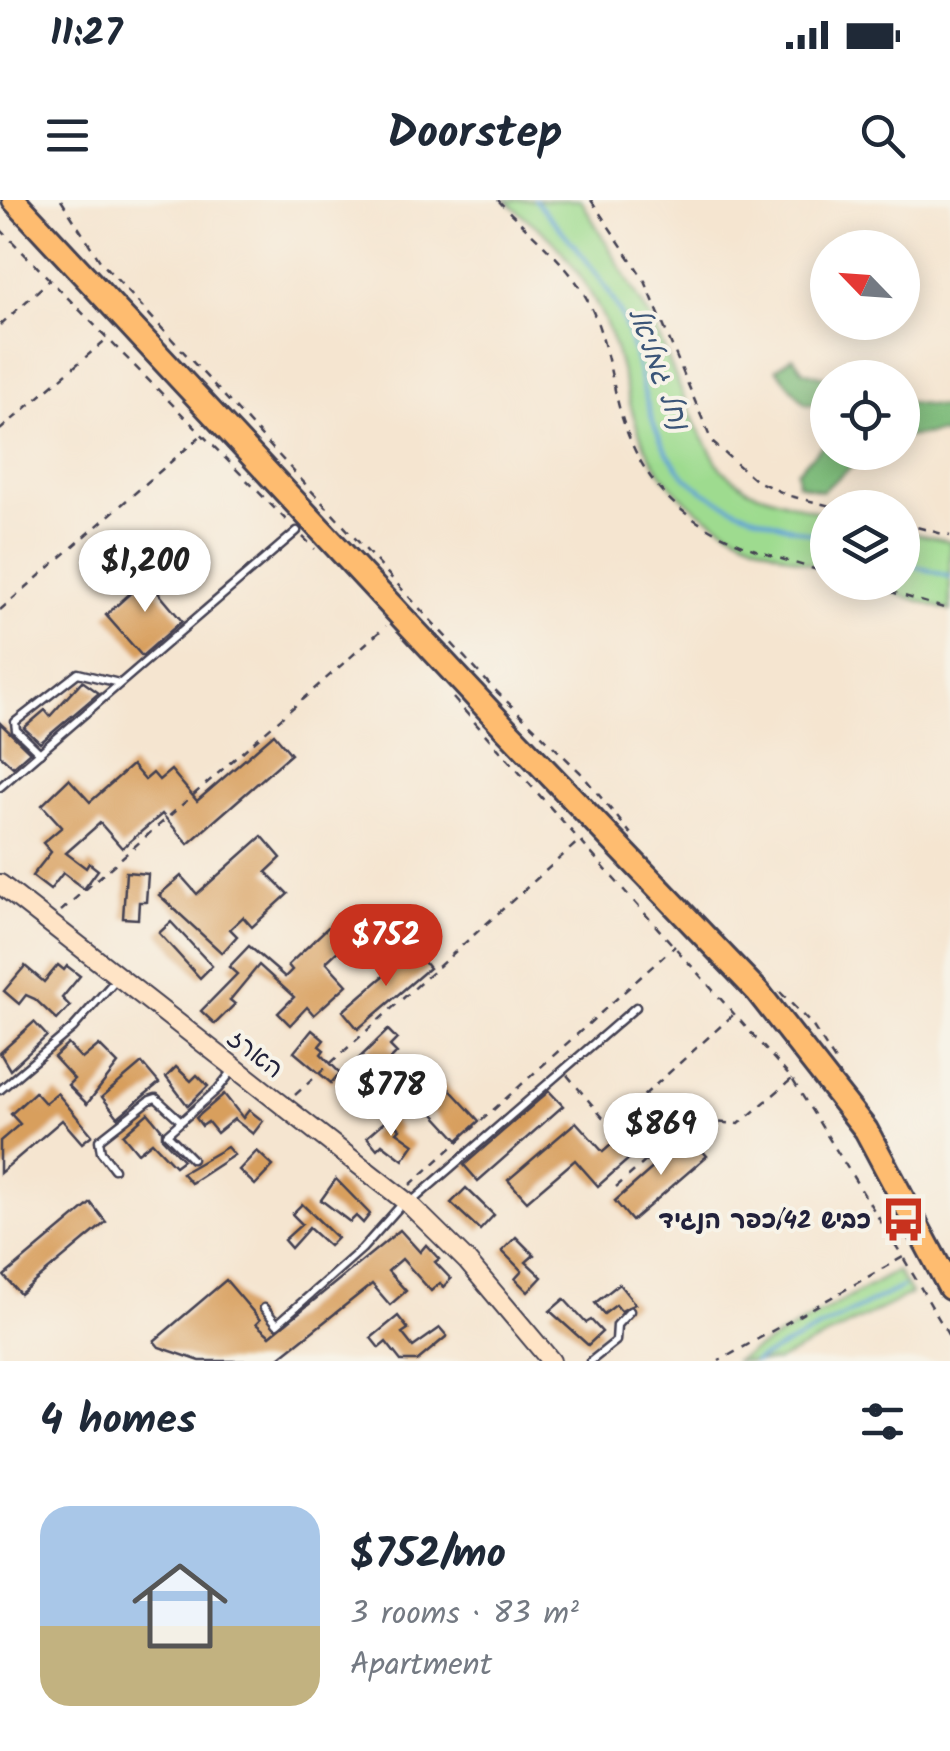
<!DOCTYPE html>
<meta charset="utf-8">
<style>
:root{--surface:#fff;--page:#f2f2f3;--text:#1f2937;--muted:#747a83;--accent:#c8321e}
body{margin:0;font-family:Kalam,"Playpen Sans Hebrew",sans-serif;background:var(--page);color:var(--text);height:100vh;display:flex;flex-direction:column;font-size:38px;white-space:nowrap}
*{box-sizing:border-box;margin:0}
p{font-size:32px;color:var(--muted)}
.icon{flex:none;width:55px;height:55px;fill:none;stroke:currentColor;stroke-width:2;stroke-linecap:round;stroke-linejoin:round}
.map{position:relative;height:1161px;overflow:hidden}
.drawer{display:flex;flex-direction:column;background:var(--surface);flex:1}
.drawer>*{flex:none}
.needle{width:65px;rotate:295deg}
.tools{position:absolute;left:810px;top:30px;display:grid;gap:20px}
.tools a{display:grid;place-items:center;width:110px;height:110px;border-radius:50%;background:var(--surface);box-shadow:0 5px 25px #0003;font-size:50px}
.price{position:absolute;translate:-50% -85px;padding:0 22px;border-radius:35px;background:#fff;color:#222;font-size:32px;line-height:65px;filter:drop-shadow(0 2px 5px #0008)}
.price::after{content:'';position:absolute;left:50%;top:60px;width:30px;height:22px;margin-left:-15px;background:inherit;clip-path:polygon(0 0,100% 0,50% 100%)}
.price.active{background:var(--accent);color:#fff}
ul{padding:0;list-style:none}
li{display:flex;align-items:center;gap:30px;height:250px;padding:0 40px}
li span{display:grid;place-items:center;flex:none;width:280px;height:200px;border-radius:30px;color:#555}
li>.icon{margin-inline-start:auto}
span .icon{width:120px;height:120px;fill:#fffc;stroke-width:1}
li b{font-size:42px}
h2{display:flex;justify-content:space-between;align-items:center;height:120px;padding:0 40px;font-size:42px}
.status{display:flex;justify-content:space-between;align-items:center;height:70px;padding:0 50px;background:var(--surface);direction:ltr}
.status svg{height:28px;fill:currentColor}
header{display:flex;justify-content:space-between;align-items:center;height:130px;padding:0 40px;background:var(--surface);font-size:45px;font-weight:700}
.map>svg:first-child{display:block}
.green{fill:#9edb8f;stroke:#607e65;stroke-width:2.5}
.forest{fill:#7ebb7a;stroke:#506e5a;stroke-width:2.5}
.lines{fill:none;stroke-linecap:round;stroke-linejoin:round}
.stream{stroke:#61a2d4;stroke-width:4}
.building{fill:#d89f5d}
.lane-casing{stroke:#423f51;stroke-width:11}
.secondary-casing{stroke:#423f51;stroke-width:22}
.highway-casing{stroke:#423f51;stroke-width:28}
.path{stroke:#423f51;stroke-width:2.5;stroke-dasharray:8 8;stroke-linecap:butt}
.lane{stroke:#fff;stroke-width:6}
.secondary{stroke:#ffe4c6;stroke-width:18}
.highway{stroke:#febc70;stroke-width:22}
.labels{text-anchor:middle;stroke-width:8;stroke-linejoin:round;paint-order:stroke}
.street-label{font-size:25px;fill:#22223b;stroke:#f7f3e8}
.poi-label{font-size:25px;font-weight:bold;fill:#22223b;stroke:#f7f3e8;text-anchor:end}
.water-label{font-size:28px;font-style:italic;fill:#3b5578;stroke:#f7f3e8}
</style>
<div class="status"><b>11:27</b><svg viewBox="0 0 49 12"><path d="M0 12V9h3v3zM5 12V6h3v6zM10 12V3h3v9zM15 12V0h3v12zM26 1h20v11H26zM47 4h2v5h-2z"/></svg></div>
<header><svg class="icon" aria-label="menu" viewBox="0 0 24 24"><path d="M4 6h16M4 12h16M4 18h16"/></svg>Doorstep<svg class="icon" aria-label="search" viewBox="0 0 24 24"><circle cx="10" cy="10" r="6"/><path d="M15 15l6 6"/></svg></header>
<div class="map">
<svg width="950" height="1161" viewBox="0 0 950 1161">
<rect width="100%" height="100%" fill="#f7f3e8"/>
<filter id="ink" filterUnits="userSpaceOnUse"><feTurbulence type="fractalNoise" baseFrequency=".01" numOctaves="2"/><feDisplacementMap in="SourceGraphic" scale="20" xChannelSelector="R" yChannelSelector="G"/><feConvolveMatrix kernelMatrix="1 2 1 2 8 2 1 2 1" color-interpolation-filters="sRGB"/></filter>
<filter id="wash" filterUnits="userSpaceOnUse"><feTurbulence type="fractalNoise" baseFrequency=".0048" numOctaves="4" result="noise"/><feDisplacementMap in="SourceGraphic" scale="40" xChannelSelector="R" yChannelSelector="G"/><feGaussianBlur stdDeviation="2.25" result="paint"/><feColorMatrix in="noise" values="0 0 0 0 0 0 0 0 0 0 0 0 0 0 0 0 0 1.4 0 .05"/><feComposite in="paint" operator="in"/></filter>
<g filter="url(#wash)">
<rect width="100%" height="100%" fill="#f5e5d0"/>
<g class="green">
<path d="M506 0H581L653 123 696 226 721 269 749 290 827 315V370C750 344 669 315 639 232 623 189 622 154 599 109 588 87 569 58 552 40 538 26 520 15 506 0Z"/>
<polygon points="903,331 950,341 950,411 864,383 902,382"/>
<polygon points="897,1071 911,1094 777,1161 734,1161"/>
</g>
<g class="forest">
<polygon points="793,157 803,171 827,178 827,206 805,204 776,169"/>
<polygon points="903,202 950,208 950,237 940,233 903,237"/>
<polygon points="827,241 828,252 869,253 822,291 798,284 797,271"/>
</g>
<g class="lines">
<g class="stream">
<path d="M535 0C563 32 594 65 615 103 644 157 640 226 682 273 716 310 781 324 828 339"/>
<polyline points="902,362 950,377"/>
<polyline points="754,1161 902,1087"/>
</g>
</g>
<g id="blocks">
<g class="building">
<polygon points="156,370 166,381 156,390 182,421 142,456 106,415"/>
<polygon points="82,481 99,493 40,543 24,528 45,510 50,516"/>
<polygon points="0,523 30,552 13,567 0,555"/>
<polygon points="274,534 291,554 188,644 162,614 122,648 100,623 66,653 86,668 89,663 98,670 84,689 63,673 50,690 32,676 51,652 43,643 62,627 42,605 69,579 90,602 132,565 145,580 153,573 159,580 171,570 197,601"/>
<polygon points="262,636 281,658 266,672 288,694 252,727 243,717 230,729 237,736 222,753 159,695 181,676 197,694"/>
<polygon points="126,672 148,674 146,702 139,702 138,719 123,718"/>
<polygon points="342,714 359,731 326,762 347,785 314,815 307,807 290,825 278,813 294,797 259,765 230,800 235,804 215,824 201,811 237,774 229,767 249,746 285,777 292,770 288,765"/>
<polygon points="171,722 212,766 200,778 159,733"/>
<polygon points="414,750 429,768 358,829 343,811"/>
<polygon points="58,765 64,770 67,766 80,776 62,798 70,806 57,820 35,799 26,795 19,804 4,791 25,766 44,782"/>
<polygon points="34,822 47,836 10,870 0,853"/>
<polygon points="312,830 324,840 319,846 324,850 321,854 340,873 331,883 294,852"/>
<polygon points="388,830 397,839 390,846 397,853 378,872 389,883 374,898 347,870"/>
<polygon points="68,844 82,859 99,845 118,864 87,904 68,885 74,879 54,857"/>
<polygon points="142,863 159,883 118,917 102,897"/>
<polygon points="176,867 191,881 197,875 208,886 188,906 166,877"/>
<polygon points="442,881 479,921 458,940 422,901 418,905 412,899 422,890 427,895"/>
<polygon points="549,891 563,906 478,981 464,965"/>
<polygon points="35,892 45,903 57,893 92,935 82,943 62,920 0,973 0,941 20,924 11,914"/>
<polygon points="224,894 243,918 249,910 263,921 253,934 234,919 217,933 208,922 202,926 196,918"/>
<polygon points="148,913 162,930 162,938 183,960 175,966 152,942 138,953 123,935"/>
<polygon points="390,917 400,929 397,932 414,944 403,960 382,944 377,949 367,937"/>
<polygon points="639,920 654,937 598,986 575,960 527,1001 508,980 576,922 603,952"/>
<polygon points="689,936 707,956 632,1021 615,1001"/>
<polygon points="227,947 234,955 191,983 182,973"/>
<polygon points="257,951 273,966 255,985 239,970"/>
<polygon points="336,979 370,1014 363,1023 356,1016 350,1022 321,1000"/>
<polygon points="466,988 494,1015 480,1030 451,1003"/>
<polygon points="91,1003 106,1022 20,1094 4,1076"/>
<polygon points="302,1004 337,1038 329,1046 309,1028 291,1048 284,1040 302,1024 292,1014"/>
<polygon points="400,1030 420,1052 426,1045 439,1059 435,1062 451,1079 443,1087 440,1083 431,1091 402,1059 388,1071 406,1091 390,1105 372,1084 275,1161 200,1161 159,1147 154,1141 226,1080 260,1120 256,1124 270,1136"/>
<polygon points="516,1037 534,1055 526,1062 542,1077 528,1092 515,1079 522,1071 502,1051"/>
<polygon points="619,1084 635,1104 621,1111 616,1105 604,1114 595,1103"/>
<polygon points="564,1099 586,1123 591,1120 602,1132 588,1145 550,1111"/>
<polygon points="398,1116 408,1129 402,1133 413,1147 440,1128 447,1136 417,1161 401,1161 386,1142 379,1148 371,1138"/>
</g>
</g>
</g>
<g filter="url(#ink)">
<use href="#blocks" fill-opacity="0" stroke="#423f51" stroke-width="2.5"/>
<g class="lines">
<defs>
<g id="lane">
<polyline points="40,553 16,530 15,522 78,473 119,483"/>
<polyline points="0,587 297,331"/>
<polyline points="0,890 73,828 118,777"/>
<polyline points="192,959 167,934 218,889 234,869"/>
<polyline points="114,969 101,952 99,940 150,900 156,898 181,921"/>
<polyline points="410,1003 636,807"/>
<polyline points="264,1108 277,1124 362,1049 402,1004"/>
<polyline points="591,1161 616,1141 617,1125 630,1111"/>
</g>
<polyline id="secondary" points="0,684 409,1004 467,1061 551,1161"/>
<polyline id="highway" points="14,0 507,530 758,792 866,930 950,1088"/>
</defs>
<use href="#lane" class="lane-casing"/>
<use href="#secondary" class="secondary-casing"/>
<use href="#highway" class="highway-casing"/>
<g class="path">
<polyline points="61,0 100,61 492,487 580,572 631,634"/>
<path d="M498 0C529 34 568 61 589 103 605 135 610 172 619 207 649 319 725 343 828 373"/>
<polyline points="591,0 645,81 712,242 755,280 790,296 839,308"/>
<polyline points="0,29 290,324"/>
<polyline points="0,125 51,79"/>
<polyline points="0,230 108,138"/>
<polyline points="902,323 950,336"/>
<polyline points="303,337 315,349"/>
<polyline points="859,382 950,410"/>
<polyline points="0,410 203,234"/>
<polyline points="453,498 792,879 903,1057 719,1161"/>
<polyline points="61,711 386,426"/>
<polyline points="780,792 812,825 837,864"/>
<polyline points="567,875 610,926 733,815"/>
<polyline points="295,895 580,640"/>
<polyline points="410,985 675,746"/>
<polyline points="616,987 687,925 698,921 739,924 792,879"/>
<polyline points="904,1059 950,1138"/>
</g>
<use href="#lane" class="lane"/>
<use href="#secondary" class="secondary"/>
<use href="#highway" class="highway"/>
</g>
</g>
<defs>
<symbol id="bus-bare" viewBox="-9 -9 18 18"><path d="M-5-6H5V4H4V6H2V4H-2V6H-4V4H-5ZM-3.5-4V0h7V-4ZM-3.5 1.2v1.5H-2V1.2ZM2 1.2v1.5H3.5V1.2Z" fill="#c8321e" stroke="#f7f3e8" stroke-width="2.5" paint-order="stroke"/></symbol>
</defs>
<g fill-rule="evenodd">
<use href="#bus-bare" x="872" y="988" width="63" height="63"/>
</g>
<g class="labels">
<g class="street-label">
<text transform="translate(256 853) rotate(38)" y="9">הארז</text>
</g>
<g class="poi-label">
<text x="871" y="1028">כביש 42/כפר הנגיד</text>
</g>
<g class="water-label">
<text transform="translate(660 168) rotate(70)" y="10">נחל גמליאל</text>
</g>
</g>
</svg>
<div class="tools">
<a><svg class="needle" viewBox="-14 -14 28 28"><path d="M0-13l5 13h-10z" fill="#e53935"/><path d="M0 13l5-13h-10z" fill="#747a83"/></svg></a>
<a><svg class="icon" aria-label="locate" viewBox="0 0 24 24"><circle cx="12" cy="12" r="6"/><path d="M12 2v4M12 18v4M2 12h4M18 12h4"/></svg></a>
<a><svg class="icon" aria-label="layers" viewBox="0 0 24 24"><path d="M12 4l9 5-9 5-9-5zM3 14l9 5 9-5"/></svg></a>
</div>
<b class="price" style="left:145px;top:415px">$1,200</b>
<b class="price active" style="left:386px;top:789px">$752</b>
<b class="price" style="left:391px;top:939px">$778</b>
<b class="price" style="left:661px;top:978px">$869</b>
</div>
<section class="drawer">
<h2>4 homes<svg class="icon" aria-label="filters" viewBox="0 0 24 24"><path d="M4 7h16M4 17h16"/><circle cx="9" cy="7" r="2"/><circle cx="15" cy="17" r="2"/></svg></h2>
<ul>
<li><span style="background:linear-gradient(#a9c7e8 60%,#c2b280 0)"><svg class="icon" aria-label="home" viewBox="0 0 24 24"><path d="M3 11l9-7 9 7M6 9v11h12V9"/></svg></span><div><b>$752/mo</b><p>3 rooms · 83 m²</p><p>Apartment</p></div></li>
</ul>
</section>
